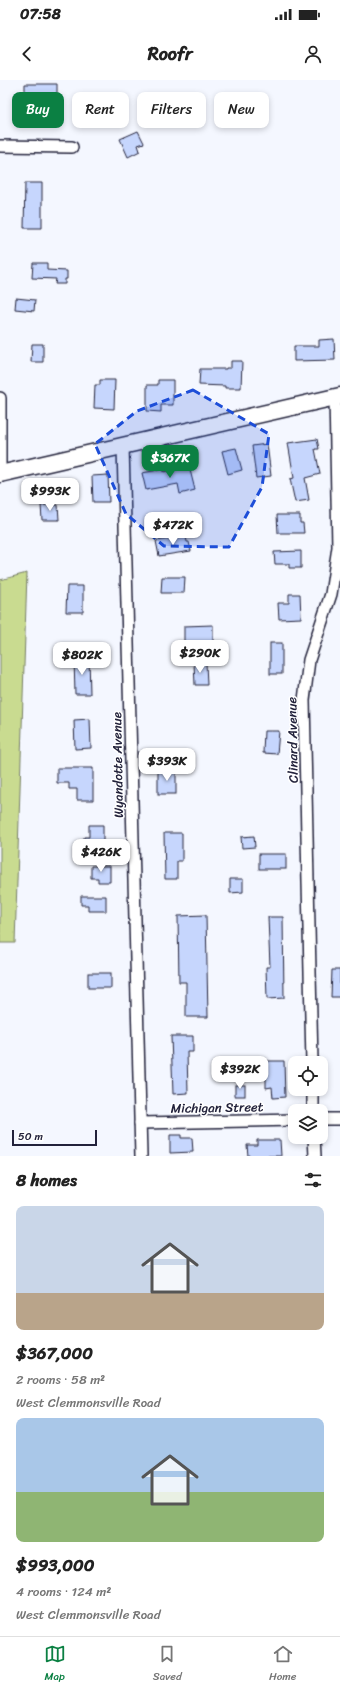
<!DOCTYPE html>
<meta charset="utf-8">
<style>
:root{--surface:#fff;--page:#f6f6f6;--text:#222;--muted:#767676;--line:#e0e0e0;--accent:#0b8043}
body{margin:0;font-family:Sriracha,sans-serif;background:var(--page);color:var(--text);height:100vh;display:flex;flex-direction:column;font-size:15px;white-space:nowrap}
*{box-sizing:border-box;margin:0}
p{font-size:13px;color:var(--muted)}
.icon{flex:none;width:22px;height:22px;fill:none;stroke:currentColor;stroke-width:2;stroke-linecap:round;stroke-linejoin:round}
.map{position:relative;height:1076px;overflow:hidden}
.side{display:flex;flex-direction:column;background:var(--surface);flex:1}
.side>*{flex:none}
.hud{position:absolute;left:12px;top:12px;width:316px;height:36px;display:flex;gap:8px}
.fabs{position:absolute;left:288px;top:976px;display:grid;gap:8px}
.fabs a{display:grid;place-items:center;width:40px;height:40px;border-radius:8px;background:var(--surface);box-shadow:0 2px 6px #0003;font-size:20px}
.scale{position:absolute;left:12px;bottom:10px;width:85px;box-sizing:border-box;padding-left:4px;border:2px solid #22223b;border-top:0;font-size:11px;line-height:14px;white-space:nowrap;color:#22223b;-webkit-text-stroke:3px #fff;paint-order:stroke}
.price{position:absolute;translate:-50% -34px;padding:0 9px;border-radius:8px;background:#fff;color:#222;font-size:13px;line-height:26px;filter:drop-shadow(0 1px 2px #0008)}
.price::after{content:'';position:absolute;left:50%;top:24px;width:12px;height:9px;margin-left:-6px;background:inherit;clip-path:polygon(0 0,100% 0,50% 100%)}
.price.selected{background:var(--accent);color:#fff}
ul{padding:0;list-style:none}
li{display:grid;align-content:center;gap:8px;height:212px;padding:0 16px}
li span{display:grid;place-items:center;height:124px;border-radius:8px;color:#555}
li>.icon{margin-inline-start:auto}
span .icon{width:72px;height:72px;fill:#fffc;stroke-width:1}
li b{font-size:17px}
h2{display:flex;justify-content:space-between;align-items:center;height:48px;padding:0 16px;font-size:17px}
.chip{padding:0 14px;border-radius:8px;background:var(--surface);box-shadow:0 2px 6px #0003;font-size:14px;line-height:36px}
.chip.selected{background:var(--accent);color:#fff}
.status{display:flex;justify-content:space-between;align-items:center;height:28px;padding:0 20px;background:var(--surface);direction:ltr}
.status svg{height:11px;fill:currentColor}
header{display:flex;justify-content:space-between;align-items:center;height:52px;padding:0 16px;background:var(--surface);font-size:18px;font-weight:800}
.menu{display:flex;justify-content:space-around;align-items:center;height:56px;border-top:1px solid var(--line);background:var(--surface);font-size:11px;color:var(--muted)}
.menu a{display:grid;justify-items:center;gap:2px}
.menu .selected{color:var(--accent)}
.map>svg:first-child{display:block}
.green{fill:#c9db90;stroke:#767e66}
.building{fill:#c6d6fd;stroke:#22223b}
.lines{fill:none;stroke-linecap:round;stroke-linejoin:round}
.street-casing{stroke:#22223b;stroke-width:14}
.secondary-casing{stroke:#22223b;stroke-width:19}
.street{stroke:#fff;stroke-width:11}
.secondary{stroke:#fff;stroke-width:16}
.marked{fill:#1d4ed8;fill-opacity:0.2;stroke:#1d4ed8;stroke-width:3;stroke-dasharray:8 5;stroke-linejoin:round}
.labels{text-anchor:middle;stroke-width:3;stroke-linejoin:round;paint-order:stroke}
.street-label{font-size:13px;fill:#22223b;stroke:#fff}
</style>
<div class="status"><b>07:58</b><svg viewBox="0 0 49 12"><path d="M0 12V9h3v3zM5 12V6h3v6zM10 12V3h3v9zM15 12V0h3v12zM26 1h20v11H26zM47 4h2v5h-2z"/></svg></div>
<header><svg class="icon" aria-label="back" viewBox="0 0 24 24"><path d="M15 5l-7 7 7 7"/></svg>Roofr<svg class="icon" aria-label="person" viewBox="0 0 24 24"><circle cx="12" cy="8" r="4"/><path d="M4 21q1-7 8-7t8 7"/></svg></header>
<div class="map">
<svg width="340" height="1076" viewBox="0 0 340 1076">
<rect width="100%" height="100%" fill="#f4f7ff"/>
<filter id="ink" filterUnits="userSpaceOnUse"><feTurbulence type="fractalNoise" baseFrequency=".025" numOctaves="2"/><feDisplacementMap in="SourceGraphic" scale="8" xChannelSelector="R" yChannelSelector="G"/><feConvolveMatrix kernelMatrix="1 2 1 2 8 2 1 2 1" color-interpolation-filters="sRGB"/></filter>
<g filter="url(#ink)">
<polygon class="green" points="27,493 15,863 0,863 0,500"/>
<g class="building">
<polygon points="25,4 57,4 57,18 43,18 42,36 31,36 31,19 25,19"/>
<polygon points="138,51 144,63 138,65 140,71 128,77 120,59"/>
<polygon points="25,103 42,103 42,148 24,148"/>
<polygon points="33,183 47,183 47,190 67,191 67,199 65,199 65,204 55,204 56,199 32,198"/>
<polygon points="16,218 35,220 34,231 15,229"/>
<polygon points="334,259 335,280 294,281 294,266 319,266 319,260"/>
<polygon points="32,264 43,264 43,282 31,282"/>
<polygon points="231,281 242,281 241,308 225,308 225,306 199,305 200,289 226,289 226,288 231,288"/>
<polygon points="100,300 115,300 114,329 94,328 95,305 100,305"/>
<polygon points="158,300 173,300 173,325 161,325 161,332 147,331 147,305 158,305"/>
<polygon points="317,359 319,369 315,369 320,394 305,398 309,420 295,422 290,399 294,398 288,363"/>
<polygon points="267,364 271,396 256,398 252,366"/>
<polygon points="236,368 242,390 228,394 222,371"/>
<polygon points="189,386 195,410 180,414 178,404 146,410 142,393 164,389 164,392"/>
<polygon points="108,395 109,422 93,422 92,396"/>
<polygon points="41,425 58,425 59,440 42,440"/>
<polygon points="277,435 300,435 300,443 303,443 304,453 278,453"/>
<polygon points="186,456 187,462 189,462 191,471 159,476 156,461"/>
<polygon points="301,471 301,488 289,488 289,484 275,484 274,472"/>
<polygon points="162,497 185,497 184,513 161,513"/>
<polygon points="67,506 83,506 83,532 66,532"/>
<polygon points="289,514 300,514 301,538 279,539 278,523 289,523"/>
<polygon points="213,545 213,562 184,563 184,546"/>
<rect x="270" y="563" width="12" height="31"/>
<polygon points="89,577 90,614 75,614 74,578"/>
<polygon points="194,583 206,583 207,605 195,605"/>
<polygon points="90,639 91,668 75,669 74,640"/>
<polygon points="264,651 279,651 277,674 263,673"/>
<polygon points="57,688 93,688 93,720 77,720 77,709 69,709 69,703 57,703"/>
<rect x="158" y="690" width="18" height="24"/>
<polygon points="89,745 103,745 103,766 83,766 84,757 89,757"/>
<polygon points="164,753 182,753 182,781 177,781 177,799 165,799"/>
<polygon points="254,756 255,767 242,768 241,757"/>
<rect x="259" y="774" width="27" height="15"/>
<polygon points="91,786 110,786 110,802 98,802 98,798 91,798"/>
<polygon points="230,799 243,799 243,812 230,813"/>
<polygon points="81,816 106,816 106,831 88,831 88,825 81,825"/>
<polygon points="206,835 208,937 186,937 186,902 179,902 178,836"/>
<polygon points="268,837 283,837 284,918 267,919 266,887 270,887"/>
<polygon points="332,890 340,890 340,917 331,917"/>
<rect x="88" y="893" width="23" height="15"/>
<polygon points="171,956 193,956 193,972 187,972 188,1013 173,1014"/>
<polygon points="266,981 284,981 285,1017 273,1018 272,1007 266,1008"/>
<rect x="235" y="1005" width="10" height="11"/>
<polygon points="170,1055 181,1055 181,1058 192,1058 193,1072 170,1073"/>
<polygon points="257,1060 280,1060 281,1076 248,1076 247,1065 257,1065"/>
</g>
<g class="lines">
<defs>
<g id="street">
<polyline points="0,66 72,67"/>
<polyline points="0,318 0,394"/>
<polyline points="123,366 141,1076"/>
<polyline points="312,983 304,620 309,580 331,514 338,467 335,317"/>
<polyline points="313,1009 313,1031"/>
<polyline points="321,1039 340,1039"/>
<polyline points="140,1043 295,1040"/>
<polyline points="314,1057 315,1076"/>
</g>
<polyline id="secondary" points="0,394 340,316"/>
</defs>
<use href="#street" class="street-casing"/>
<use href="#secondary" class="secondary-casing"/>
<use href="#street" class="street"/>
<use href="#secondary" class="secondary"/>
</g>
</g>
<path class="marked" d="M193 310 269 354 262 407 229 467 164 466 126 434 95 364 137 331Z"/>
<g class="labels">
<g class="street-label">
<text transform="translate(292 660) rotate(-91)" y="5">Clinard Avenue</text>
<text transform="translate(117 685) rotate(-91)" y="5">Wyandotte Avenue</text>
<text transform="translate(217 1027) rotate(-1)" y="5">Michigan Street</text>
</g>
</g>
</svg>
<div class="fabs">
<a><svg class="icon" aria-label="locate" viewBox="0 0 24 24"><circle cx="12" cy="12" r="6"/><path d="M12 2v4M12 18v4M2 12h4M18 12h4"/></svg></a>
<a><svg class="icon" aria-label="layers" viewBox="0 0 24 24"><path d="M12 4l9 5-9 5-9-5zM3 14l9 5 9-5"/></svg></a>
</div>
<div class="scale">50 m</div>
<b class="price selected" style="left:170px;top:399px">$367K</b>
<b class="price" style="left:50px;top:432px">$993K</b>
<b class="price" style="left:173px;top:466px">$472K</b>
<b class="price" style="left:200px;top:594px">$290K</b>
<b class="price" style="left:82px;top:596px">$802K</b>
<b class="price" style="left:167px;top:702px">$393K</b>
<b class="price" style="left:101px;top:793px">$426K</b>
<b class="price" style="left:240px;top:1010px">$392K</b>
<div class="hud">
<a class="chip selected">Buy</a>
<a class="chip">Rent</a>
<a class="chip">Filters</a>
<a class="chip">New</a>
</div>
</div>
<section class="side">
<h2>8 homes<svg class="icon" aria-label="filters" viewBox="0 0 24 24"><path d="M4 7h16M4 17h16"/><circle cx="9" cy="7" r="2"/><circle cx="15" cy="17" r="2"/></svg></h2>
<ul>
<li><span style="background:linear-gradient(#c9d6e8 70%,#b9a48a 0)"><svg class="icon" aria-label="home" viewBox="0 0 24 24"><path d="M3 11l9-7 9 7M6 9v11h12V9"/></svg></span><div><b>$367,000</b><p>2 rooms · 58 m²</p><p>West Clemmonsville Road</p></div></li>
<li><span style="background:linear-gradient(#a9c7e8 60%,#8fb573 0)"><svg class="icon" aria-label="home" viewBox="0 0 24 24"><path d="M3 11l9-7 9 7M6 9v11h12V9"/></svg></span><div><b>$993,000</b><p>4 rooms · 124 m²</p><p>West Clemmonsville Road</p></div></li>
</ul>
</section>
<nav class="menu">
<a class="selected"><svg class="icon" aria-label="map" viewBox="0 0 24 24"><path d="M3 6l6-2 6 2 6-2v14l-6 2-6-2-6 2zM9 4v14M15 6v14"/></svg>Map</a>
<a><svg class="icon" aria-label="saved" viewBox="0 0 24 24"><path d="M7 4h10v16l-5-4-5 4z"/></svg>Saved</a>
<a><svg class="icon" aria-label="home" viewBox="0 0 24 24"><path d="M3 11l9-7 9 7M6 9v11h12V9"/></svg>Home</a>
</nav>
